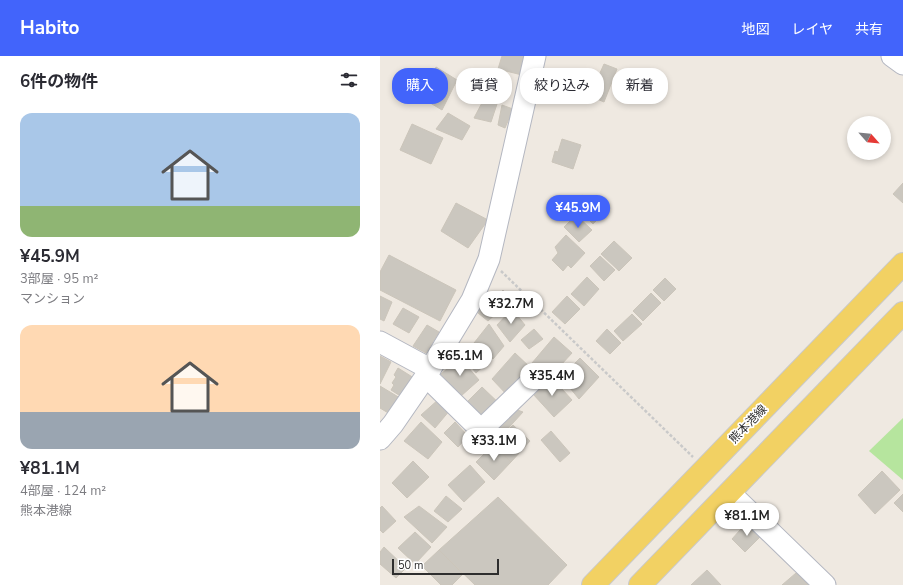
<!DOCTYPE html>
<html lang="ja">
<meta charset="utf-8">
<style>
:root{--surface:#fff;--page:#f2f2f3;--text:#2b2b33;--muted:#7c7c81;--accent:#4264fb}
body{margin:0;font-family:"Nunito Sans","Noto Sans JP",sans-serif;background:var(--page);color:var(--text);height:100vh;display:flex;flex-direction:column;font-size:15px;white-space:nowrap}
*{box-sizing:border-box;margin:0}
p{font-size:13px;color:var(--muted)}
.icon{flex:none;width:22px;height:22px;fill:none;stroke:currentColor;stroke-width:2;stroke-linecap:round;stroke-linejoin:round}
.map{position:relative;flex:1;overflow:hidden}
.sheet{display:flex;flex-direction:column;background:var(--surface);width:380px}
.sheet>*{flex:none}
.banner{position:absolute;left:12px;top:12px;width:380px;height:36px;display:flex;gap:8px}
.needle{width:26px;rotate:117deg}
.controls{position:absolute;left:467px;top:60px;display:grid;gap:8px}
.controls a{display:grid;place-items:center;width:44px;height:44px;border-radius:50%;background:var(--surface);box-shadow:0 2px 6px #0003;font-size:20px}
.scale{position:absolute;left:12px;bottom:10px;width:107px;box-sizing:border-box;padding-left:4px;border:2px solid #2e2e2e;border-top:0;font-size:11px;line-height:14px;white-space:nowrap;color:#2e2e2e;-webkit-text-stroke:3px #fff;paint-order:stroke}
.price{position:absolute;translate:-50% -34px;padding:0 9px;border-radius:14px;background:#fff;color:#222;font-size:13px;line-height:26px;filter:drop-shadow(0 1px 2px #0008)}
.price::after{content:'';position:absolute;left:50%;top:24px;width:12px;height:9px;margin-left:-6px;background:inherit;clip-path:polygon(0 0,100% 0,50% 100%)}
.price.on{background:var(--accent);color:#fff}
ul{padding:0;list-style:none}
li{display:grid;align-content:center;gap:8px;height:212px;padding:0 20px}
li span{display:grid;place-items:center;height:124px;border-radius:12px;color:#555}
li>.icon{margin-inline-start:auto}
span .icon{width:72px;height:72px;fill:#fffc;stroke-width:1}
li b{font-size:17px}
h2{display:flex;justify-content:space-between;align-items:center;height:48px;padding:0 20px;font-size:17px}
.chip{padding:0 14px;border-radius:16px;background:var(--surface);box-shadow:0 2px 6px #0003;font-size:14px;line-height:36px}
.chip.on{background:var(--accent);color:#fff}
header{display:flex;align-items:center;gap:24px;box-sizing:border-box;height:56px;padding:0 20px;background:var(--accent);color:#fff}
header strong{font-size:19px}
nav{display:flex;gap:22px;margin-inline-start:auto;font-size:14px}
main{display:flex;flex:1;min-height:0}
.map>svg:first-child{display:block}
.green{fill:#b6e59e}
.building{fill:#cbc7bf;stroke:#cbc5ba}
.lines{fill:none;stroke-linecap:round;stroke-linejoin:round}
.minor-casing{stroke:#b4b7c1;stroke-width:23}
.major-casing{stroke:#c9c9c9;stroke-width:24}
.path{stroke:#c9c9c9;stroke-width:2.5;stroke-dasharray:3 2;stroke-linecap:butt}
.minor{stroke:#fff;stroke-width:21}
.major{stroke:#f2d163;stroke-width:22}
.labels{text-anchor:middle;stroke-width:3.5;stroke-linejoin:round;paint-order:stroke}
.street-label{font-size:12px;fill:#2e2e2e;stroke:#fff}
</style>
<header>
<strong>Habito</strong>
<nav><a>地図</a><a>レイヤ</a><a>共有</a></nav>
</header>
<main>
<section class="sheet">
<h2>6件の物件<svg class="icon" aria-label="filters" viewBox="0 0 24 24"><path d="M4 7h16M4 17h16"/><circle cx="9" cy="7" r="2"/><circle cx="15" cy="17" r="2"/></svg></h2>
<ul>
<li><span style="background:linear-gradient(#a9c7e8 75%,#8fb573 0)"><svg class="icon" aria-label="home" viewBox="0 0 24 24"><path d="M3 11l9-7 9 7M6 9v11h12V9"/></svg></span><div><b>¥45.9M</b><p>3部屋 · 95 m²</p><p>マンション</p></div></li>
<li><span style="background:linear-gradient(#ffd9b3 70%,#9aa5b1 0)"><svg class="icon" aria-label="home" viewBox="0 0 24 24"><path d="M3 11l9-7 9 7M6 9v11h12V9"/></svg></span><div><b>¥81.1M</b><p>4部屋 · 124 m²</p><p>熊本港線</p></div></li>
</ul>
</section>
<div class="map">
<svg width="523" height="529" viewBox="0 0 523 529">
<rect width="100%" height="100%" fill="#efe9e1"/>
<polygon class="green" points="523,362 523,424 489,395"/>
<g class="building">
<polygon points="122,0 147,0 142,19 118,13"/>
<polygon points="224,8 237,13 224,46 196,34 202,22 215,28"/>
<polygon points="56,11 77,24 62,54 42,42"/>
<polygon points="104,43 117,48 111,66 94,62"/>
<polygon points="122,49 133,53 125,72 118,69"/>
<polygon points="68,57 90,70 82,84 56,73"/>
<polygon points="32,68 63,82 51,108 20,94"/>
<polygon points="182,83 201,89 193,113 172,106 175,95 178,96"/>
<polygon points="523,127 523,147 513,138"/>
<polygon points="202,139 211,147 215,143 227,154 213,168 193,148"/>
<polygon points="76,147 108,164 88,192 61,175"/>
<polygon points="196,159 212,174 199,186 184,171"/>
<polygon points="186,179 205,197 191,212 188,209 183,215 172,204 178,197 175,191"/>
<polygon points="234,185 252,202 239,215 221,198"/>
<polygon points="9,199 76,234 60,265 0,234 0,216"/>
<polygon points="220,200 235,214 224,225 210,210"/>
<polygon points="207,221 219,233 204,250 191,238"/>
<polygon points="285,222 296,233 284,245 273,234"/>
<polygon points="123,234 132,244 125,252 114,244"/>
<polygon points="271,237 281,247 263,265 253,255"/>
<polygon points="0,240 12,246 4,265 0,263"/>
<polygon points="104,240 119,255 108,265 93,253"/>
<polygon points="187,240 200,253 185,268 172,256"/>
<polygon points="23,252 39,261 29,277 13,268"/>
<polygon points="132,253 145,269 130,286 117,269"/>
<polygon points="252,258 262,268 243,285 234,275"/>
<polygon points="109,268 124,290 113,303 94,287"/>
<polygon points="47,269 59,276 46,297 33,290"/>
<polygon points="154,273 163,283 149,293 141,284"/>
<polygon points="227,273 241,287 230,298 216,285"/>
<polygon points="174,281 192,297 168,323 152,307"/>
<polygon points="98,291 110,304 96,317 85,303"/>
<polygon points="135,297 153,314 129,341 112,323"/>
<polygon points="0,300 11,306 0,328"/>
<polygon points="80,302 99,324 81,340 61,318"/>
<polygon points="200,302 219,321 199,343 190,332 195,326 189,319 195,315 191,311"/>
<polygon points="18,312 34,322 22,341 11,334 14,329 12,327 16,321 14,319"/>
<polygon points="171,321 192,344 174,361 153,338"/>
<polygon points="0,330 20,342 10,358 0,352"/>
<polygon points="102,331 124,352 107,366 87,346"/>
<polygon points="59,343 70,354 55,372 41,359"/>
<polygon points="132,352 143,356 123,378 112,368"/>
<polygon points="41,366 62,386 48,403 24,385"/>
<polygon points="75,366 88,380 78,391 64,377"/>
<polygon points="133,369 150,385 131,406 113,389"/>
<polygon points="171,375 190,397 180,406 161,384"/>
<polygon points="113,389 131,406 114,424 96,406"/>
<polygon points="33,405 49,421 27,442 12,427"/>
<polygon points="90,409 105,426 84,446 68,429"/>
<polygon points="502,415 520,434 495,458 478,439"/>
<polygon points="523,438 523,456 514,447"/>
<polygon points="66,440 82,453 68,466 54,455"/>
<polygon points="118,441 187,509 168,529 95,529 59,494"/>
<polygon points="2,450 16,465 3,477 0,474 0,452"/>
<polygon points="39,450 67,471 52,487 24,461"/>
<polygon points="368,465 382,479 365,496 352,483"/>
<polygon points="35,476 51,491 35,508 18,492"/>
<polygon points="4,491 26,512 16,522 0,508 0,496"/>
<polygon points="59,494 83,518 72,529 61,529 42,510"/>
<polygon points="327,514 341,529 311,529"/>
<polygon points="416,517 428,529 402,529"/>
</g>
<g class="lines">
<defs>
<g id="minor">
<polyline points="512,0 523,8"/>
<polyline points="0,286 50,313"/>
<polyline points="46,320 101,374 156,321"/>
<polyline points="0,383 13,368 46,320 92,244 109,203 155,0"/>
<polyline points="350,437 445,529"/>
</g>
<g id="major">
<polyline points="213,529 523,208"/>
<polyline points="260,529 523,257"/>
</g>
</defs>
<use href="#minor" class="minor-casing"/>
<use href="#major" class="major-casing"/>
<polyline class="path" points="121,215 313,401"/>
<use href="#minor" class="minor"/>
<use href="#major" class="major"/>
</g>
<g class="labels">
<g class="street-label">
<text transform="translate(368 368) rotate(-46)" y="4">熊本港線</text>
</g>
</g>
</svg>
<div class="controls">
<a><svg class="needle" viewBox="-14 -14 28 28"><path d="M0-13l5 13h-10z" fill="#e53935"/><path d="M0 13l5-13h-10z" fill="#7c7c81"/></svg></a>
</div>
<div class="scale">50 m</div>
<b class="price on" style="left:198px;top:173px">¥45.9M</b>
<b class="price" style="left:131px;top:269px">¥32.7M</b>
<b class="price" style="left:80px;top:321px">¥65.1M</b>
<b class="price" style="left:172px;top:341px">¥35.4M</b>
<b class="price" style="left:114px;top:406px">¥33.1M</b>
<b class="price" style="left:367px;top:481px">¥81.1M</b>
<div class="banner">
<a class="chip on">購入</a>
<a class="chip">賃貸</a>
<a class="chip">絞り込み</a>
<a class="chip">新着</a>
</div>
</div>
</main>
